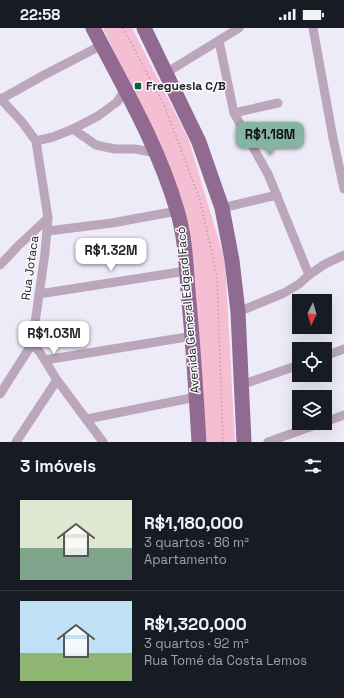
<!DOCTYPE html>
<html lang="pt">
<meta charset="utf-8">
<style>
:root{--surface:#171b24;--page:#242831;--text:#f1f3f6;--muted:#9ea1a6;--line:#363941;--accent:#85b4a2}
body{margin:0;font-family:"Space Grotesk",sans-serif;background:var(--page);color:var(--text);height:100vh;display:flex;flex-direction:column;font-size:15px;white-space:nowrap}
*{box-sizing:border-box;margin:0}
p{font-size:13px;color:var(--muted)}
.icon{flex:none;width:22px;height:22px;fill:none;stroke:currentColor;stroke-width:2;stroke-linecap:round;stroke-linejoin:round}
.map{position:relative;height:414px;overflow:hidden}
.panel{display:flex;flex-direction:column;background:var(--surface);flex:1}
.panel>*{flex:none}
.needle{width:26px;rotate:185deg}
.controls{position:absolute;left:292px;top:266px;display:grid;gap:8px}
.controls a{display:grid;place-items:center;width:40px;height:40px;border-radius:0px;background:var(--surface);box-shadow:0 4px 16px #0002;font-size:20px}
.price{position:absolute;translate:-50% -34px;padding:0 9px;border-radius:8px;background:#fff;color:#222;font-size:13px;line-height:26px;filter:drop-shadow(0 1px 2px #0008)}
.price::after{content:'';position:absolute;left:50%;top:24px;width:12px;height:9px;margin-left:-6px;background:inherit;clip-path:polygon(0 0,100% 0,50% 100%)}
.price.selected{background:var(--accent);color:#111}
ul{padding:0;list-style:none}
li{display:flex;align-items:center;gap:12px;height:100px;padding:0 20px}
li+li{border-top:1px solid var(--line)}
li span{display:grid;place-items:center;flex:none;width:112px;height:80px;border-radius:0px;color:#555}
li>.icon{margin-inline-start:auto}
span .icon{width:48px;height:48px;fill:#fffc;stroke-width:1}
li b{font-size:17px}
h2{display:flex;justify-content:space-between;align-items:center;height:48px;padding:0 20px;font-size:17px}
.status{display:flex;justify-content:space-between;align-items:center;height:28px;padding:0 20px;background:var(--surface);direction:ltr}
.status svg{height:11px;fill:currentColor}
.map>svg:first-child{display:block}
.green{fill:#f5bed3}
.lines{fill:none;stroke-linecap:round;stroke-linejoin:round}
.path{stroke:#9b98a3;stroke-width:1.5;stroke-dasharray:1 3;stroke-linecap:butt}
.minor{stroke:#bba6bb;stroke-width:9}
.primary{stroke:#906a91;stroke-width:15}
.poi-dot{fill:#00673c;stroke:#fbfafd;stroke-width:1.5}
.labels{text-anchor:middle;stroke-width:3;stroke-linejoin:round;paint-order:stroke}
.poi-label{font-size:12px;font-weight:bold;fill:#232126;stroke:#fbfafd;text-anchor:start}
.street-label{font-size:12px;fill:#232126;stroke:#fbfafd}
</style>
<div class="status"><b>22:58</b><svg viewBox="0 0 49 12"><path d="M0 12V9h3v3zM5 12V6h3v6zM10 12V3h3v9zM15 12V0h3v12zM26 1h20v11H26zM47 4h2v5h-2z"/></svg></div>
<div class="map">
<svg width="344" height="414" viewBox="0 0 344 414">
<rect width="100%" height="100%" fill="#eeebf9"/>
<polygon class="green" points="103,0 132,0 188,110 225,233 235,414 206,414 193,245 162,124"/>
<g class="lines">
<polyline class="path" points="123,0 164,77 200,172 217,249 223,414"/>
<g class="minor">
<polyline points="313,0 333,110 344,161"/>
<polyline points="219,13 234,85 268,146 309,247"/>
<polyline points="166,45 239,0"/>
<polyline points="0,70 22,94 36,113 48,190 45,225 32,316 0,366"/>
<polyline points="1,71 44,47 102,17"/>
<polyline points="234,85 278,75"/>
<polyline points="73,101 96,117 115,121 135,121 157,125"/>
<polyline points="36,113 53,109 73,101 98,88 117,74 126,60"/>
<polyline points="222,180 277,167"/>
<polyline points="48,203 112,195 177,183"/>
<polyline points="0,237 19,217 48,190"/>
<polyline points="39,266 186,243"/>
<polyline points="238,284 284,265 299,256 309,247 325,236 344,227"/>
<polyline points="32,316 39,323 57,352 103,414"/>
<polyline points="325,328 344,321"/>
<polyline points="45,332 193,308"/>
<polyline points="241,357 299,337"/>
<polyline points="87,391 196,369"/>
<polyline points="325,394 344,387"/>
<polyline points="16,414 57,352"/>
<polyline points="268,414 321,395"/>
</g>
<g class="primary">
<path d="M93 0C124 60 158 117 177 182 185 208 186 235 188 263 193 313 196 363 199 414"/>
<polyline points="144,0 199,114 222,180 232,232 238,284 244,414"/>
</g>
</g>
<rect class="poi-dot" x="134" y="54" width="8" height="8" rx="2"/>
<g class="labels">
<g class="poi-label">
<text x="146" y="62">Freguesia C/B</text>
</g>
<g class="street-label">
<text transform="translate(30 240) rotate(-82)" y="4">Rua Jotaca</text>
<text transform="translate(188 282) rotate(-95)" y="4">Avenida General Edgard Facó</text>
</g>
</g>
</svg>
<div class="controls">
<a><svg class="needle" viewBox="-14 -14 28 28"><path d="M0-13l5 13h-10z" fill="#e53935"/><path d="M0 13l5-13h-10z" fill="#9ea1a6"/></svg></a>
<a><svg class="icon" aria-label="locate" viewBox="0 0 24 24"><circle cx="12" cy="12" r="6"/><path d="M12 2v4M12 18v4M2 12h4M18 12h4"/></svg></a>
<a><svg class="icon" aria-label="layers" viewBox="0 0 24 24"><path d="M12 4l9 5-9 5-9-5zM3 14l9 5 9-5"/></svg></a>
</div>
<b class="price selected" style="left:270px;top:128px">R$1.18M</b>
<b class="price" style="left:111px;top:244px">R$1.32M</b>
<b class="price" style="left:54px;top:327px">R$1.03M</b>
</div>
<section class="panel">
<h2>3 imóveis<svg class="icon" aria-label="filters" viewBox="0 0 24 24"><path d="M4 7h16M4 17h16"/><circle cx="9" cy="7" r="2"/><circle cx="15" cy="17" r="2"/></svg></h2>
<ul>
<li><span style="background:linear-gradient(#dfe7d0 60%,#7fa58c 0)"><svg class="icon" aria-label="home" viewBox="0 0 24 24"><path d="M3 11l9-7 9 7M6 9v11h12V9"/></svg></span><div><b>R$1,180,000</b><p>3 quartos · 86 m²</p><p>Apartamento</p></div></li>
<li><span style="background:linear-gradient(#bfe0f5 65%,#8fb573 0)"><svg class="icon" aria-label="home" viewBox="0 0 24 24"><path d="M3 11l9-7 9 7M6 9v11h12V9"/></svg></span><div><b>R$1,320,000</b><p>3 quartos · 92 m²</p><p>Rua Tomé da Costa Lemos</p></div></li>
</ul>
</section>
